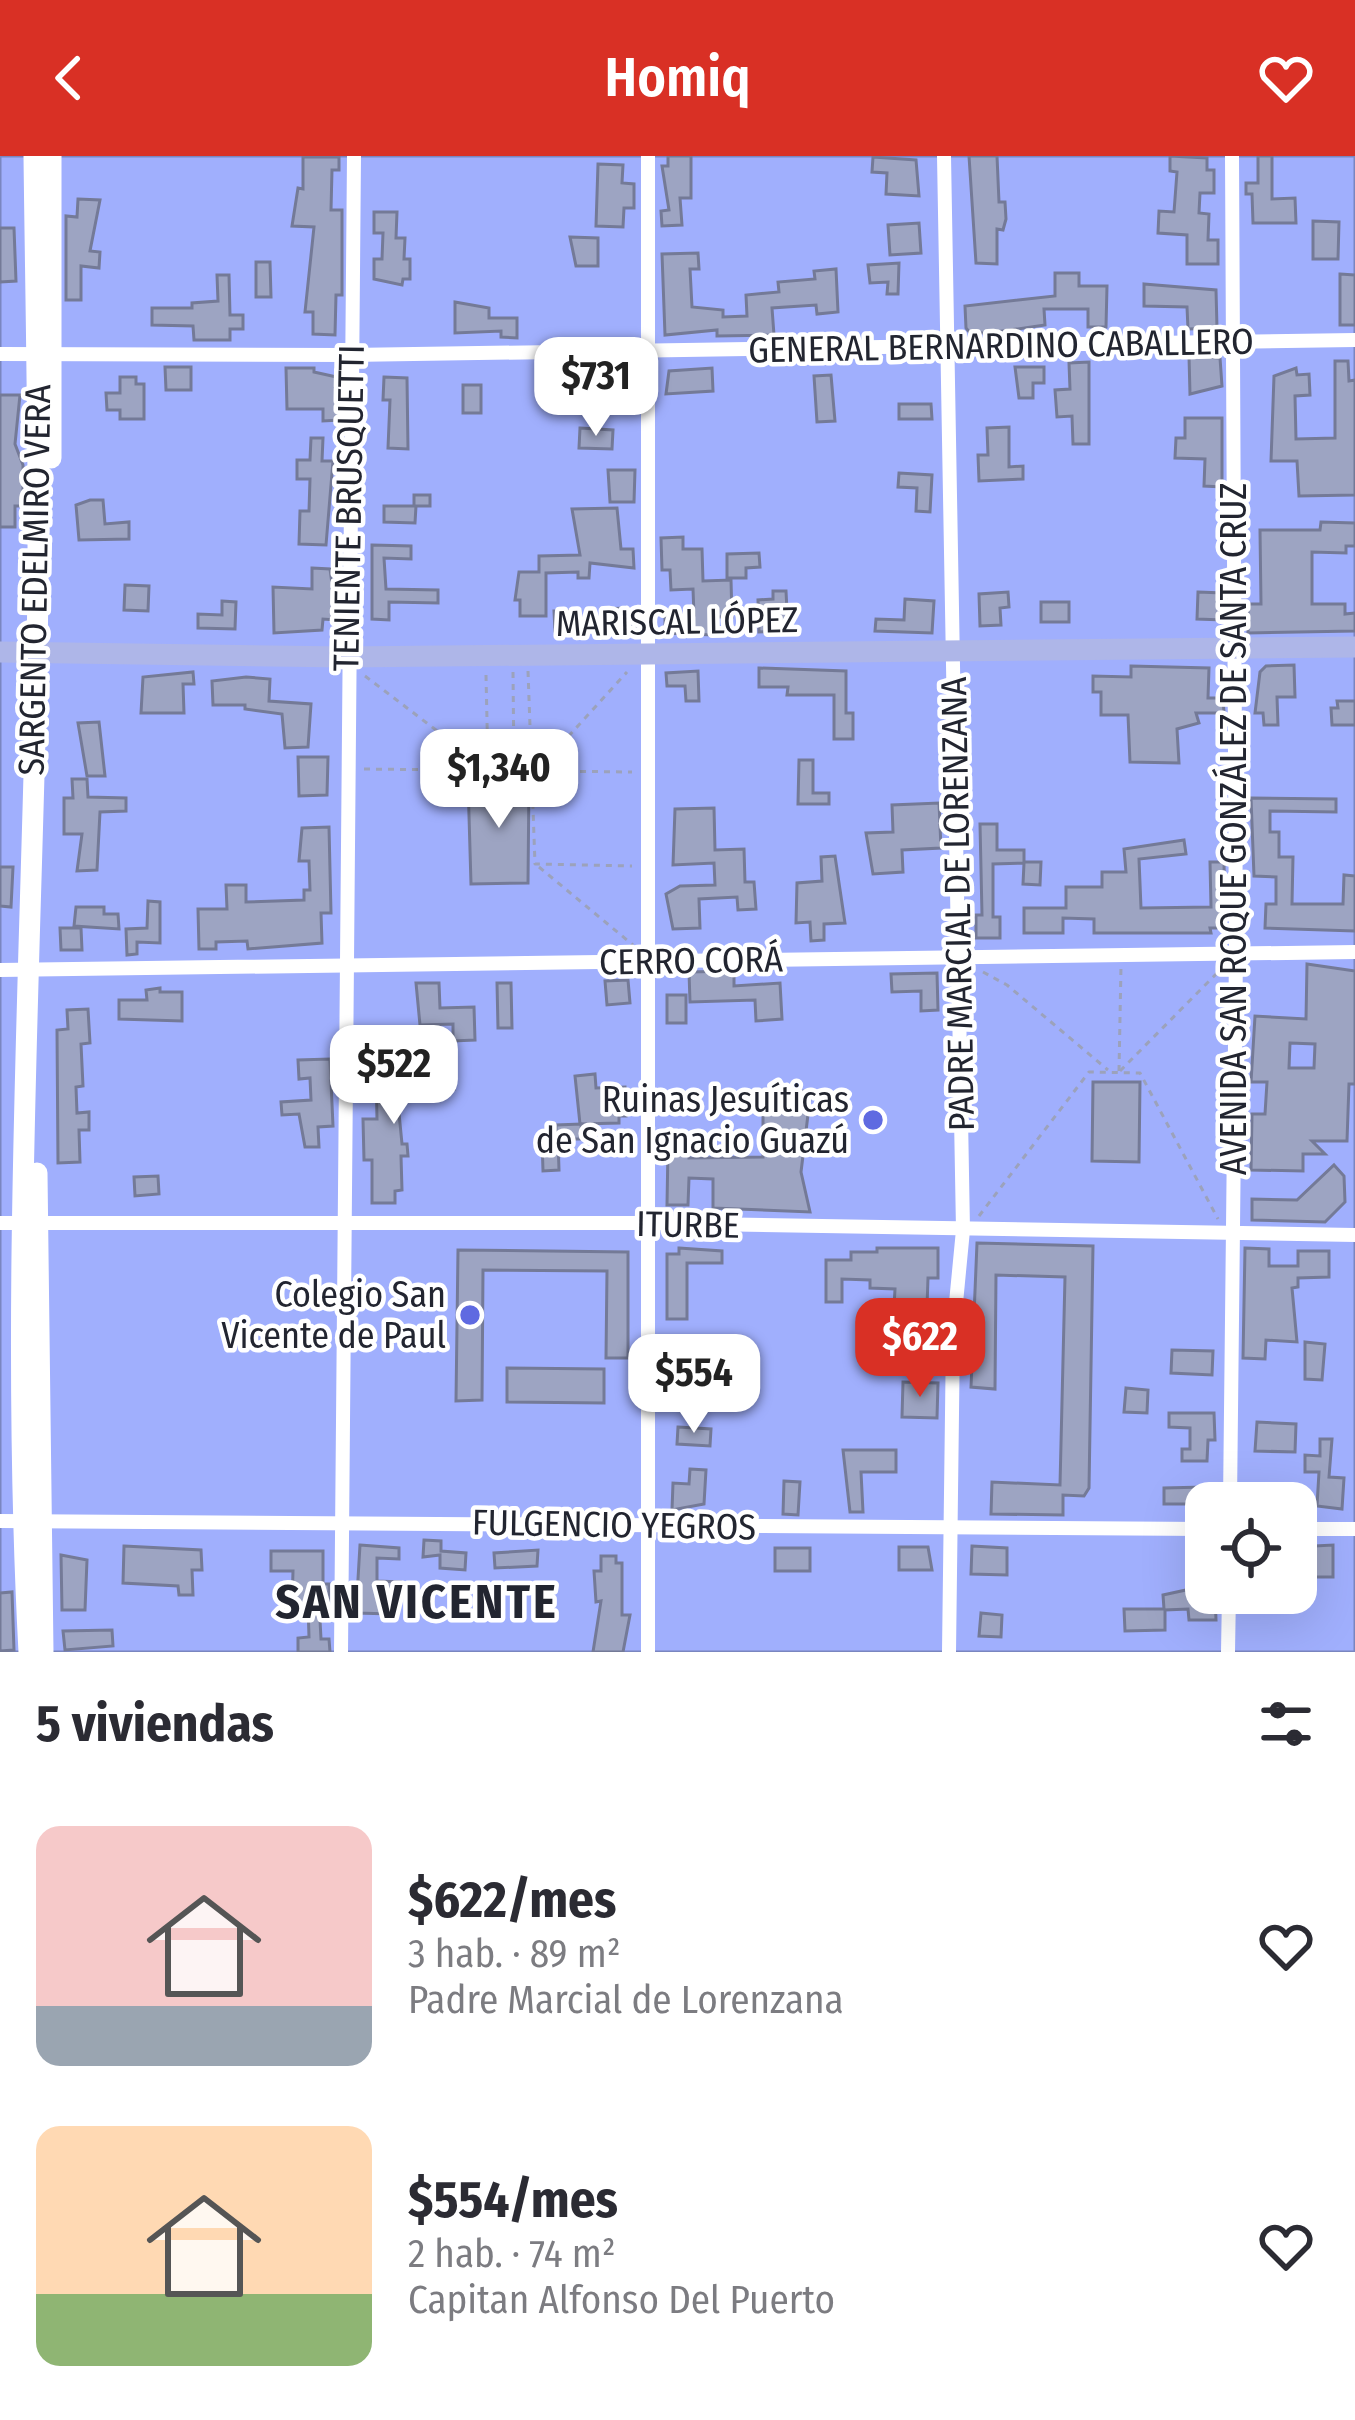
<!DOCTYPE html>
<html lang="es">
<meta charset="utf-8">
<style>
:root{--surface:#fff;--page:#f7f7f7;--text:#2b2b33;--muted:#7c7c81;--accent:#d93025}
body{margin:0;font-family:"Fira Sans Condensed",sans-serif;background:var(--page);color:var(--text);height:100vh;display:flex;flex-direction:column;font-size:45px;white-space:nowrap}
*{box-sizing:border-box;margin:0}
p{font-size:39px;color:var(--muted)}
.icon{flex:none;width:66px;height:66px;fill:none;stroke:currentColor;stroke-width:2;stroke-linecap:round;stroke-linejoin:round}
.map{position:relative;height:1496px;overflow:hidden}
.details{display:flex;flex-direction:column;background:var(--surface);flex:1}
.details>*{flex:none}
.tools{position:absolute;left:1185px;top:1326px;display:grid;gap:24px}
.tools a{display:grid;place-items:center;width:132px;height:132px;border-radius:24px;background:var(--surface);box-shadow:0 12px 48px #0002;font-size:60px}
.price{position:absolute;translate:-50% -102px;padding:0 27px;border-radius:24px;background:#fff;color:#222;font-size:39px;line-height:78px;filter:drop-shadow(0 3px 6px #0008)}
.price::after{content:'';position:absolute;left:50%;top:72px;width:36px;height:27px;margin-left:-18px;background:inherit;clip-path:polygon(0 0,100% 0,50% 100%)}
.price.active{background:var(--accent);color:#fff}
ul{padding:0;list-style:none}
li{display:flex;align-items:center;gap:36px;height:300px;padding:0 36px}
li span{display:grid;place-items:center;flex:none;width:336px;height:240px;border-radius:24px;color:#555}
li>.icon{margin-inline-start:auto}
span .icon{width:144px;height:144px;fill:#fffc;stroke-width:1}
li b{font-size:51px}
h2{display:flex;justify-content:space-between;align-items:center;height:144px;padding:0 36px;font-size:51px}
header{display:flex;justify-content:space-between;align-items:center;height:156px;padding:0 36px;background:var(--accent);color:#fff;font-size:54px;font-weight:600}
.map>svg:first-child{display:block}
.water{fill:#a0affd;stroke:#7a86c0;stroke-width:3;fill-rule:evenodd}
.building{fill:#9da4c2;stroke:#747a97;stroke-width:3;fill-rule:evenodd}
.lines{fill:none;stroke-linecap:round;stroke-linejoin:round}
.path{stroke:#9ca2bb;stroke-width:3;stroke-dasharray:6 6;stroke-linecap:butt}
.street{stroke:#fff;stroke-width:14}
.secondary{stroke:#fff;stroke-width:21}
.primary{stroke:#aeb6e8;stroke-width:21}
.poi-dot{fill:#5f6ae1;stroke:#fff;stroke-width:4.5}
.labels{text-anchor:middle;stroke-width:9;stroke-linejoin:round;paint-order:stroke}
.street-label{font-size:36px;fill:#222530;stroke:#fff}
.poi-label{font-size:36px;fill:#222530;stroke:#fff;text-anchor:end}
.district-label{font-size:48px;font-weight:bold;letter-spacing:3px;fill:#222530;stroke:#fff}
</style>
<header><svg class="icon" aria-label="back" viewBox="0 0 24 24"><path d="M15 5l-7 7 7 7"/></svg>Homiq<svg class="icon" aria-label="heart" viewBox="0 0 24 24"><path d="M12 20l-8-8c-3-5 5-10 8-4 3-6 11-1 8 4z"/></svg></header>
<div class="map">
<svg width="1355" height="1496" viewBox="0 0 1355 1496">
<rect width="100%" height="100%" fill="#d8dfff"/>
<path class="water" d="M0 0H1355V1496H0ZM1206 1347H1296V1437H1206Z"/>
<g class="building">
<polygon points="668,0 691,0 691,42 680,42 682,69 662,70 661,55 669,54 662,10 668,10"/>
<polygon points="969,0 997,0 999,46 1005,46 1006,63 1003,74 997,73 997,108 976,107"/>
<polygon points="1170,0 1207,2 1207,14 1214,14 1214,37 1200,37 1199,57 1209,58 1208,84 1218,84 1218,108 1187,108 1187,79 1158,77 1159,55 1174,56 1177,16 1170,15"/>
<polygon points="1258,0 1272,0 1272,43 1295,42 1296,67 1253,67 1252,38 1246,38 1246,27 1258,27"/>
<polygon points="303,1 339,1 339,14 332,14 331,54 342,54 342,139 336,139 335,179 313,178 313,156 305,156 314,71 292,70 298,32 303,33"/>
<polygon points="873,1 916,4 919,40 886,38 887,17 872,16"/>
<polygon points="598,8 623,9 622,27 634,28 634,52 624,52 623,71 596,70"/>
<polygon points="78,43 100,44 90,95 100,96 99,112 81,110 81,144 66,144 66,60 77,61"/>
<polygon points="374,56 397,56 396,82 405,82 404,103 410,103 410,123 403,123 402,129 374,123 374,103 382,103 383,77 374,77"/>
<polygon points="1313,65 1339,66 1338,103 1313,103"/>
<polygon points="919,67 921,97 890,99 888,69"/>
<polygon points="0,72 14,72 16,125 0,126"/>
<polygon points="570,81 598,82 598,110 576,110"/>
<polygon points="698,97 699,113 690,113 692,151 723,154 723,161 747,160 746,139 779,136 778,126 815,123 814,115 836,113 838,156 817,158 816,149 772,152 774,179 717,180 717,174 665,179 662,98"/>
<polygon points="256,106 270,106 271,141 256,141"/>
<polygon points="899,107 898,138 887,138 888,126 870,127 868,109"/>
<polygon points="1055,117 1079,117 1079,130 1107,130 1106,171 1088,171 1088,153 1044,153 1045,169 989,177 970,177 966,172 965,150 1055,140"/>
<polygon points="1340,118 1355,119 1355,169 1340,169"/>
<polygon points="217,119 229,119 230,159 243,159 243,173 230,173 230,184 194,184 193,170 152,169 152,152 192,152 192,147 218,145"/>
<polygon points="1144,128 1216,134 1217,172 1188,173 1187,151 1144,150"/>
<polygon points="455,146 489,152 489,162 517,162 517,182 501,181 501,175 455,177"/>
<polygon points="1189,200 1220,202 1222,230 1190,238"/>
<polygon points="1335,205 1348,205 1349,225 1355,224 1355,339 1299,340 1297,305 1271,305 1274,220 1296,212 1297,219 1309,218 1310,239 1295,240 1296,283 1335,282"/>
<polygon points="612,206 629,206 629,242 593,243 593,216 612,215"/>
<polygon points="1089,206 1089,288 1073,288 1072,260 1057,261 1055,234 1070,233 1069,207"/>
<polygon points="165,211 191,211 191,234 166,234"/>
<polygon points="1015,211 1044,211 1044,227 1033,227 1033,242 1019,242"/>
<polygon points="286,212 314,212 314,216 341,222 340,264 323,265 323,253 287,253"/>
<polygon points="712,212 713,235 666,238 669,215"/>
<polygon points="831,219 835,265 817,266 814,220"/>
<polygon points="120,221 136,221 136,228 144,228 144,263 120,263 120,254 107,254 106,237 120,237"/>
<polygon points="384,221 407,222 408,293 388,292 390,244 383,244"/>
<rect x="463" y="229" width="18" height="28"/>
<polygon points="0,239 20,239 15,288 23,309 23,350 15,350 15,371 0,371"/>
<polygon points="899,248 931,248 932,263 899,263"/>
<polygon points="1185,262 1222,262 1222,331 1204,330 1205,303 1175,302 1176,282 1185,282"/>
<polygon points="1009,271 1009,311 1023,310 1023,323 979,325 978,299 988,299 987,272"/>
<polygon points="580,272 613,274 612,293 579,292"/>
<polygon points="311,282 323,282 322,305 333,305 326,389 299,388 300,355 309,355 310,323 297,323 297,304 310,304"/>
<polygon points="608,314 635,314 634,346 610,346"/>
<polygon points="899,317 932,319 930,356 916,355 917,332 898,331"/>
<polygon points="414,339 430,339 430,350 416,350 415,367 384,366 384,350 414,350"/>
<polygon points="90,344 103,344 105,368 129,366 129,383 79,384 76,349"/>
<polygon points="617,352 621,393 633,393 634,412 590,407 589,422 578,422 578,416 546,417 546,460 520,460 520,444 515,444 519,416 539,416 539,400 580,399 572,353"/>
<polygon points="1321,366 1355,367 1355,390 1346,390 1346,397 1312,396 1312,448 1345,448 1345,458 1355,457 1355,475 1248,477 1248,448 1261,448 1260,374 1320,374"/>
<polygon points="683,381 683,393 702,393 703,425 731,424 732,461 712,461 713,479 665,477 665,460 694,459 693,433 671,434 670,414 662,414 661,382"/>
<polygon points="372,389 411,390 411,403 384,402 386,433 438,434 438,447 389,446 389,464 372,463"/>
<polygon points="759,397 760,411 746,412 746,422 727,422 727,398"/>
<polygon points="312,412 330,413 337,464 323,463 322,474 274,477 273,431 312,433"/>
<polygon points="125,429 149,430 148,455 124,454"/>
<polygon points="773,435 786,435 788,475 759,476 758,444 773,443"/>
<polygon points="1008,436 1009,451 1000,452 1001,469 980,470 979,438"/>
<polygon points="1198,436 1223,437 1223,464 1197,463"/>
<polygon points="905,443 934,445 932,477 875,475 876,463 904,464"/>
<polygon points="222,445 236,446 235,473 198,472 198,458 222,459"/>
<rect x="1041" y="446" width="28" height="20"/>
<polygon points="627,452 637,457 637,476 614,477 614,467 602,468 601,453"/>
<polygon points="554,455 580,455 580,475 555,475"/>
<polygon points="1294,509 1295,541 1277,541 1278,569 1264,569 1263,557 1255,557 1260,516 1266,510"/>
<polygon points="1131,510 1209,512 1208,542 1223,542 1224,557 1196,557 1199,567 1177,573 1179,607 1130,606 1128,559 1101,559 1101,536 1093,536 1093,520 1131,521"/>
<polygon points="759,512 846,515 846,557 853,557 853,583 834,583 834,539 787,539 788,531 759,531"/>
<polygon points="698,515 699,545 686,545 685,530 667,530 666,517"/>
<polygon points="193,516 194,528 183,528 184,557 141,557 143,521"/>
<polygon points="246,521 270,523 269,545 311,548 308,591 285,592 282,558 245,553 245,549 213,549 212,525"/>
<polygon points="1337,545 1355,545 1355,569 1332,569 1331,552 1338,552"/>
<polygon points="99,566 105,620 87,620 78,567"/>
<polygon points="298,601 328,601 327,639 299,640"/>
<polygon points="799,604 813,604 813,637 829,637 829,648 798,648"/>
<polygon points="72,623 87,623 88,641 126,642 126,655 100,656 97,714 77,715 82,678 64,678 64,642 73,642"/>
<polygon points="529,624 528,727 471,728 468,625"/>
<polygon points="1251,642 1336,643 1336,656 1270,655 1270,676 1279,676 1279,701 1293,701 1292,748 1343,748 1344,719 1355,720 1355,775 1265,772 1266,748 1276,748 1276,721 1254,720"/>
<polygon points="939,647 941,692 902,694 903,716 873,718 866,677 893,676 892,649"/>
<polygon points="714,652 715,694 744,693 745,726 754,726 756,753 738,754 737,741 699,743 700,772 673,773 666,738 680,730 715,729 714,707 673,709 675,653"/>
<polygon points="980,668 997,668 997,694 1024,694 1024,706 1041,706 1040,729 1023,728 1024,707 993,708 993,761 1000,761 1000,782 976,782 976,759 982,759"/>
<polygon points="329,671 331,757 321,757 322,787 248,793 247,785 216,786 216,793 199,793 198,753 227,753 226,729 246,729 246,746 304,744 304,734 310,734 309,705 299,705 302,672"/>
<polygon points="1184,684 1186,698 1139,703 1141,752 1211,751 1210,706 1224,706 1225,772 1210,772 1211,777 1094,777 1094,763 1063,762 1063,777 1024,777 1024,752 1066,752 1066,731 1102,731 1102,716 1126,716 1124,693"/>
<polygon points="835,700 845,767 824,768 824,784 811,785 810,766 796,767 797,727 822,725 821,701"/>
<polygon points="0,711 13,711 11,751 0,750"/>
<polygon points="148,745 160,746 160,787 137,786 137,798 127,799 126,773 147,772"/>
<polygon points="76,751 104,751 104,758 118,758 119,773 74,770"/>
<polygon points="60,772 81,772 82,794 61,794"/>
<path d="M1307 808 1355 815V928H1349L1347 985H1312L1325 998H1303V1015L1251 1014 1252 958H1265L1267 926H1251L1255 860 1306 863ZM1290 887 1315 888 1314 912H1289Z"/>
<polygon points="734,815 734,830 780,827 782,863 756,865 755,844 690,846 689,816"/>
<polygon points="937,817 938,854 921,855 921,835 892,836 891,818"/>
<polygon points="628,824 630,847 607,849 605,825"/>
<polygon points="416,827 439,827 440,852 474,851 475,884 453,885 453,868 420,869"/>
<polygon points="497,827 511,827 512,872 498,872"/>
<polygon points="160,832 160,836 182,836 182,865 119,863 119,844 147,844 146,834"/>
<rect x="667" y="839" width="19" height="28"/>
<polygon points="88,853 90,887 81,888 83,930 76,931 77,957 89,956 89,974 79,974 80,1006 58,1007 57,874 68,873 67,854"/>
<polygon points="330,903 333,970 318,971 319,991 305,991 299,958 282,959 281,946 311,944 310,922 299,923 298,904"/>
<polygon points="453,914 454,933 397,937 402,988 407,988 408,1000 401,1000 402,1034 395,1035 395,1047 372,1047 372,1004 364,1004 363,963 377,963 376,916"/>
<polygon points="595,918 596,932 625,931 626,960 619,960 619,967 580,968 575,920"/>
<polygon points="1093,926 1140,926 1139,1006 1092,1005"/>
<polygon points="811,934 801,1016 810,1056 713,1052 713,1023 689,1022 688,1049 667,1049 668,992 689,993 689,1002 763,1001 763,941"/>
<polygon points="581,968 582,983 558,983 559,1014 543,1015 542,984 556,983 556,969"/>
<polygon points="1334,1009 1344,1020 1345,1046 1325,1066 1252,1064 1252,1043 1297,1044"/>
<polygon points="158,1020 159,1038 135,1040 134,1021"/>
<polygon points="977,1087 1093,1090 1089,1332 1084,1340 1063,1339 1063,1359 991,1358 992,1326 1060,1329 1065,1121 996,1119 995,1233 971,1231"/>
<polygon points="679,1092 722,1095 722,1107 687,1107 687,1163 667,1163 667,1098 679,1098"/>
<polygon points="877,1092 938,1092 938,1122 928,1122 927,1151 894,1151 895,1133 870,1132 870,1124 842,1123 842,1146 826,1146 826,1104 851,1104 851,1096 877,1096"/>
<polygon points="1245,1092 1269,1093 1269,1110 1298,1110 1298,1095 1329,1095 1329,1121 1298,1122 1298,1131 1292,1132 1297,1186 1266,1184 1265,1203 1243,1202"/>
<polygon points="458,1094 628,1096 628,1202 606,1202 607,1115 483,1114 482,1244 456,1245"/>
<polygon points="1305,1186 1325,1188 1322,1224 1305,1223"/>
<polygon points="671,1189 685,1189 685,1222 670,1222"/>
<polygon points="1172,1194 1213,1195 1212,1219 1171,1217"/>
<polygon points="507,1212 604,1213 604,1247 507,1246"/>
<polygon points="903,1226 938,1227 937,1262 902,1261"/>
<polygon points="1126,1232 1148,1234 1147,1257 1124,1256"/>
<polygon points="1169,1257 1214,1257 1215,1284 1208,1284 1207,1305 1182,1305 1182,1293 1190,1293 1190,1272 1169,1271"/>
<polygon points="1257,1266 1296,1268 1295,1296 1255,1295"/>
<polygon points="678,1271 711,1273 710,1290 677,1288"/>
<polygon points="1320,1283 1332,1283 1329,1321 1344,1322 1342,1353 1317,1350 1319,1316 1305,1316 1305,1299 1320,1300"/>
<polygon points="843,1294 896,1294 896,1316 861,1316 863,1356 850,1356"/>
<polygon points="690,1313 706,1314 704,1348 672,1354 673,1327 689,1328"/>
<polygon points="784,1325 800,1326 798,1359 783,1358"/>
<polygon points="1204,1331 1204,1348 1164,1348 1164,1332"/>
<polygon points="424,1384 441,1385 441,1395 466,1397 465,1414 440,1412 440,1399 423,1401"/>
<polygon points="360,1389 399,1392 399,1403 377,1402 377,1425 400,1426 392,1458 356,1457"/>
<polygon points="1333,1389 1333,1421 1306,1421 1307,1411 1296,1412 1296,1391"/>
<polygon points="124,1390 201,1394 202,1414 192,1414 193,1439 179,1439 178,1430 123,1427"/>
<polygon points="972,1390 1007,1392 1007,1419 971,1418"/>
<polygon points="899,1391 928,1391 932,1414 899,1414"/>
<rect x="775" y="1392" width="35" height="23"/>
<polygon points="538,1394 537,1410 495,1412 494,1397"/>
<polygon points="271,1395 323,1395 323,1428 329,1428 329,1445 319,1445 321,1483 329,1483 330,1496 298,1496 298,1482 309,1481 308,1449 292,1449 293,1415 271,1415"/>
<polygon points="61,1399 87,1404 85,1454 62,1454"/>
<polygon points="601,1400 616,1400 616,1407 622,1407 622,1459 630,1459 623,1496 593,1496 601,1445 596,1446 594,1415 601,1415"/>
<polygon points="1206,1400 1206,1437 1215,1437 1216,1464 1189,1464 1188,1453 1165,1454 1165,1474 1125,1475 1124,1453 1164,1453 1163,1439 1195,1432 1194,1401"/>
<polygon points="12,1436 14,1494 0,1495 0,1437"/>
<polygon points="981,1457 1002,1459 1001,1481 979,1480"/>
<polygon points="112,1474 113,1490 65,1494 63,1475"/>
</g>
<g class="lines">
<g class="path">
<polyline points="528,515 535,708 632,710"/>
<polyline points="513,516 514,614"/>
<polyline points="486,519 488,611"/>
<polyline points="365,520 486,612"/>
<polyline points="364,613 632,616"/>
<polyline points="536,616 627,516"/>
<polyline points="539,711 633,789"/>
<polyline points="983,816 1007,829 1108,914"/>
<polyline points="1119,915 1121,810"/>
<polyline points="1120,915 1223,811"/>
<polyline points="979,1060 1089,916 1140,917 1218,1063"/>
</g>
<g class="street">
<polyline points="648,0 648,1496"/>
<polyline points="944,0 963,1074 953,1178 949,1496"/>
<polyline points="0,198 350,199 1355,184"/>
<polyline points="0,814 1355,796"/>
<polyline points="0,1067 648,1067 1355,1079"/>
<polyline points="1230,1347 1236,796 1232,0"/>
<polyline points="0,1365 1206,1373"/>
<polyline points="1296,1373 1355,1373"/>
<polyline points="341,1496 354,0"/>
<polyline points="1228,1496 1229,1437"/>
</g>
<g class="secondary">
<polyline points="51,302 51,0"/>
<polyline points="37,1017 43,1496"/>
<path d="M29 1496C11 1163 30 831 37 499 40 333 36 166 34 0"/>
</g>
<polyline class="primary" points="0,496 345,501 1355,491"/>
</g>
<g class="poi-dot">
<circle cx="873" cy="964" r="12"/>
<circle cx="470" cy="1159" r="12"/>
</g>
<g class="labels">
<g class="street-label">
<text transform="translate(1001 189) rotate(-1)" y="13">GENERAL BERNARDINO CABALLERO</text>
<text transform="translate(348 352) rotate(-89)" y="13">TENIENTE BRUSQUETTI</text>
<text transform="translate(34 424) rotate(-89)" y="13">SARGENTO EDELMIRO VERA</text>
<text transform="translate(677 465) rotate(-1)" y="13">MARISCAL LÓPEZ</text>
<text transform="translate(1233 673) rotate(-90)" y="13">AVENIDA SAN ROQUE GONZÁLEZ DE SANTA CRUZ</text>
<text transform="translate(957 748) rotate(-91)" y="13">PADRE MARCIAL DE LORENZANA</text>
<text transform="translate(691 804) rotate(-1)" y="13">CERRO CORÁ</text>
<text transform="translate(688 1068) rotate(1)" y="13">ITURBE</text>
<text transform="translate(614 1368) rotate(1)" y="13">FULGENCIO YEGROS</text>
</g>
<g class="poi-label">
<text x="849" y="956">Ruinas Jesuíticas<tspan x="849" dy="41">de San Ignacio Guazú</tspan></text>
<text x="446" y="1151">Colegio San<tspan x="446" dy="41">Vicente de Paul</tspan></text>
</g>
<g class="district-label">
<text x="417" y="1462">SAN VICENTE</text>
</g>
</g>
</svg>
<div class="tools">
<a><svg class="icon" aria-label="locate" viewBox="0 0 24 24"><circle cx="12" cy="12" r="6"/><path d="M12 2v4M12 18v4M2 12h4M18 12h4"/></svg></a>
</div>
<b class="price" style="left:596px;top:283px">$731</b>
<b class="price" style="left:499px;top:675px">$1,340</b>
<b class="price" style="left:394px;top:971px">$522</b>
<b class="price active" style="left:920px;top:1244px">$622</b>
<b class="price" style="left:694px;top:1280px">$554</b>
</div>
<section class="details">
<h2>5 viviendas<svg class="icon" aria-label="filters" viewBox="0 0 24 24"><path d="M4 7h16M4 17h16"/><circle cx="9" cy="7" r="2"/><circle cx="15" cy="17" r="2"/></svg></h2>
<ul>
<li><span style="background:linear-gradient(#f6c9c9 75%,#9aa5b1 0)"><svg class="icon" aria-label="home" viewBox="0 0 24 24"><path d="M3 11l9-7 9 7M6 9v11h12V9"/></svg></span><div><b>$622/mes</b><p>3 hab. · 89 m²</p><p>Padre Marcial de Lorenzana</p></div><svg class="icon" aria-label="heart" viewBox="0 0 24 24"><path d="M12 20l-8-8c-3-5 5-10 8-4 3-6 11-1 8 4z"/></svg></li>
<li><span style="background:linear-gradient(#ffd9b3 70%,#8fb573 0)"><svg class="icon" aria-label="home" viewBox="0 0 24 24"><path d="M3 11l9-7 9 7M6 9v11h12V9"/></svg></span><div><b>$554/mes</b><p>2 hab. · 74 m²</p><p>Capitan Alfonso Del Puerto</p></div><svg class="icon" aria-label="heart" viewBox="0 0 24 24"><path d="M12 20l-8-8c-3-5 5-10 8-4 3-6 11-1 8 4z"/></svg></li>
</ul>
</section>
